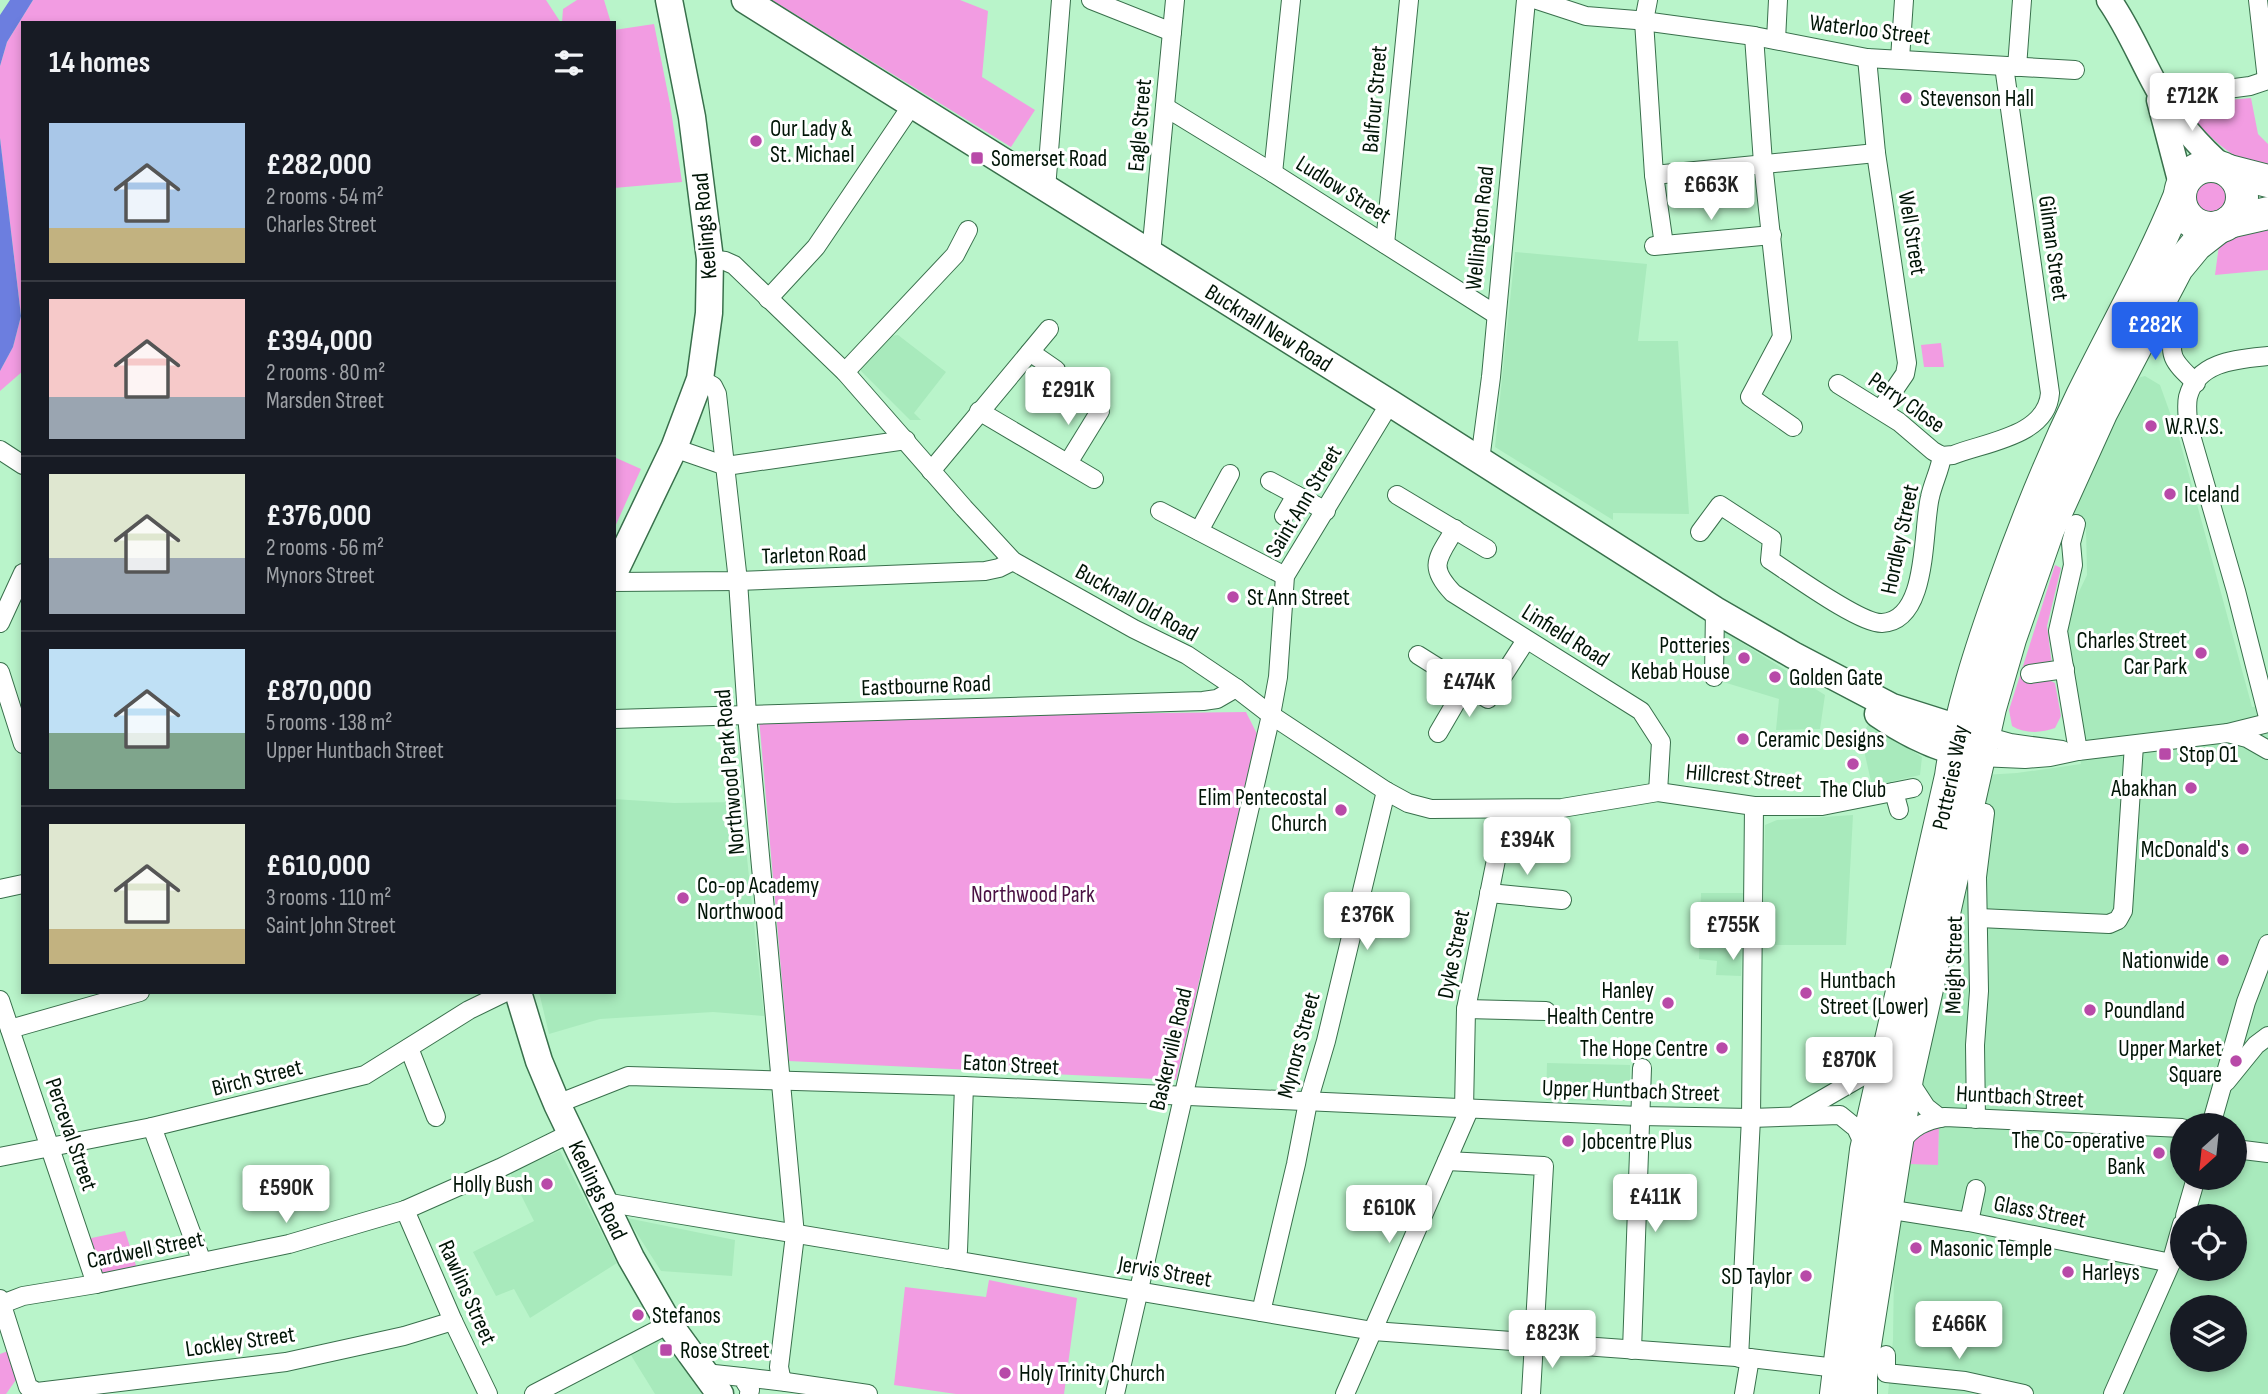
<!DOCTYPE html>
<meta charset="utf-8">
<style>
:root{--surface:#171b24;--page:#20242c;--text:#f1f3f6;--muted:#9ea1a6;--line:#363941;--accent:#2563eb}
body{margin:0;font-family:"Sofia Sans Condensed",sans-serif;background:var(--page);color:var(--text);height:100vh;display:flex;flex-direction:column;font-size:26px;white-space:nowrap}
*{box-sizing:border-box;margin:0}
p{font-size:23px;color:var(--muted)}
.icon{flex:none;width:38px;height:38px;fill:none;stroke:currentColor;stroke-width:2;stroke-linecap:round;stroke-linejoin:round}
.map{position:relative;flex:1;overflow:hidden}
.side{position:absolute;left:21px;top:21px;width:595px;height:973px;display:flex;flex-direction:column;background:var(--surface);border-radius:0px;box-shadow:0 4px 10px #0003}
.side>*{flex:none}
.needle{width:46px;rotate:207deg}
.buttons{position:absolute;left:2170px;top:1113px;display:grid;gap:14px}
.buttons a{display:grid;place-items:center;width:77px;height:77px;border-radius:50%;background:var(--surface);box-shadow:0 4px 10px #0003;font-size:35px}
.price{position:absolute;translate:-50% -60px;padding:0 16px;border-radius:7px;background:#fff;color:#222;font-size:23px;line-height:46px;filter:drop-shadow(0 2px 4px #0008)}
.price::after{content:'';position:absolute;left:50%;top:42px;width:21px;height:16px;margin-left:-10px;background:inherit;clip-path:polygon(0 0,100% 0,50% 100%)}
.price.selected{background:var(--accent);color:#fff}
ul{padding:0;list-style:none}
li{display:flex;align-items:center;gap:21px;height:175px;padding:0 28px}
li+li{border-top:2px solid var(--line)}
li span{display:grid;place-items:center;flex:none;width:196px;height:140px;border-radius:0px;color:#555}
li>.icon{margin-inline-start:auto}
span .icon{width:84px;height:84px;fill:#fffc;stroke-width:1}
li b{font-size:30px}
h2{display:flex;justify-content:space-between;align-items:center;height:84px;padding:0 28px;font-size:30px}
.map>svg:first-child{display:block}
.built{fill:#a8eabc;fill-rule:evenodd}
.green{fill:#f29ce2}
.water{fill:#6c7edf}
.lines{fill:none;stroke-linecap:round;stroke-linejoin:round}
.street-casing{stroke:#39704c;stroke-width:20}
.secondary-casing{stroke:#39704c;stroke-width:27}
.primary-casing{stroke:#39704c;stroke-width:29}
.highway-casing{stroke:#39704c;stroke-width:34}
.street{stroke:#fff;stroke-width:18}
.secondary{stroke:#fff;stroke-width:24}
.primary{stroke:#fff;stroke-width:26}
.highway{stroke:#fff;stroke-width:32}
.poi-dot{fill:#b84aa8;stroke:#fff;stroke-width:2.5}
.labels{text-anchor:middle;stroke-width:6;stroke-linejoin:round;paint-order:stroke}
.street-label{font-size:23px;fill:#001406;stroke:#fff}
.poi-label{font-size:23px;fill:#001406;stroke:#fff;text-anchor:start}
.park-label{font-size:23px;fill:#4a1143;stroke:#fff}
</style>
<div class="map">
<svg width="2268" height="1394" viewBox="0 0 2268 1394">
<rect width="100%" height="100%" fill="#b9f4ca"/>
<g class="built">
<polygon points="1515,252 1647,264 1638,341 1678,341 1689,514 1613,513 1613,520 1495,447"/>
<polygon points="898,335 946,372 914,413 921,420 910,420 861,371 861,368 890,336"/>
<path d="M2145 376 2160 385 2179 438 2252 707 2268 705V1394H1888L1893 1340 1894 1269 1910 1164H1938L1939 1126 1915 1136 1917 1074 1984 775 2017 773 2081 764 2063 625 2087 575 2086 527 2070 521 2091 472 2135 383 2137 378ZM2182 1125H2235V1178H2182ZM2182 1216H2235V1269H2182ZM2182 1307H2235V1360H2182Z"/>
<polygon points="1723,631 1825,695 1820,729 1776,730 1779,699 1720,681"/>
<polygon points="1869,723 1922,757 1920,775 1872,786 1861,737"/>
<polygon points="614,799 674,803 741,802 764,1016 713,1012 600,1019 549,1034 539,992 614,992"/>
<polygon points="1853,815 1846,945 1763,945 1765,825 1777,820"/>
<polygon points="1701,893 1744,893 1741,976 1716,975 1717,961 1699,959"/>
<polygon points="1547,1063 1630,1065 1630,1101 1546,1100"/>
<polygon points="560,1151 617,1263 530,1318 514,1289 496,1296 473,1252 534,1221 510,1173"/>
<polygon points="627,1218 735,1240 732,1276 661,1271"/>
<polygon points="660,1335 698,1389 702,1394 655,1394 629,1352"/>
</g>
<g class="green">
<polygon points="33,0 546,0 561,23 23,23 23,371 0,391 0,371 13,347 21,316 0,138 0,66 7,42"/>
<polygon points="577,0 604,0 611,23 562,23 563,9"/>
<polygon points="772,0 960,0 988,11 982,77 1035,110 1011,147"/>
<polygon points="654,24 670,104 682,182 614,188 614,30"/>
<path d="M2251 98 2258 134 2268 144V169C2235 165 2200 129 2182 104Z"/>
<circle cx="2213" cy="196" r="17"/>
<polygon points="2268,230 2268,270 2215,275 2219,245 2245,233"/>
<polygon points="1941,343 1944,367 1924,367 1921,345"/>
<polygon points="614,457 641,469 614,529"/>
<path d="M2055 565 2061 568 2047 626 2052 665 2045 678 2055 683 2061 716 2055 728C2042 733 2025 734 2012 726L2009 710Z"/>
<polygon points="1246,712 1257,734 1176,1080 789,1061 759,718"/>
<polygon points="1939,1126 1938,1165 1910,1164 1904,1200 1894,1199 1912,1138"/>
<polygon points="125,1231 139,1275 96,1284 82,1240"/>
<polygon points="989,1280 1077,1298 1064,1394 956,1394 894,1385 905,1287 986,1297"/>
<polygon points="8,1351 18,1377 6,1394 0,1394 0,1354"/>
</g>
<g class="water">
<polygon points="10,0 33,0 7,42 0,66 0,15"/>
<polygon points="0,138 21,316 13,347 0,371"/>
</g>
<g class="lines">
<defs>
<g id="street">
<polyline points="1091,0 1172,32"/>
<polyline points="1537,0 1586,16 1636,20 1754,36 1867,58 2075,70"/>
<polyline points="1648,0 1644,21 1654,175 1664,245"/>
<polyline points="2258,0 2267,80"/>
<polyline points="1754,36 1763,163 1782,337 1750,397 1793,427"/>
<polyline points="1776,40 1778,0"/>
<polyline points="1867,58 1876,153 1907,363 1905,374 1881,409"/>
<polyline points="1900,59 1904,0"/>
<polyline points="2017,67 2022,0"/>
<polyline points="2197,93 2250,86 2268,80"/>
<polyline points="1165,107 1273,173 1495,314"/>
<polyline points="1273,173 1291,0"/>
<polyline points="1654,175 1876,153"/>
<polyline points="1046,189 1061,0"/>
<polyline points="1385,244 1409,0"/>
<polyline points="1654,246 1772,235"/>
<polyline points="1151,254 1175,0"/>
<polyline points="710,259 725,261 734,265 845,372 964,508 1013,561 1134,629 1187,655 1236,688 1271,715 1386,791 1408,803 1431,809 1562,808 1658,792 1754,806 1822,806 1913,788"/>
<polyline points="768,299 816,247 912,105"/>
<path d="M2178 328C2164 355 2176 364 2196 383"/>
<polyline points="1030,352 1056,370"/>
<path d="M2268 356C2238 359 2197 361 2188 397 2186 406 2188 416 2188 425L2236 591 2268 717"/>
<polyline points="845,372 955,255 968,230"/>
<polyline points="700,379 713,386 717,394 738,581 747,715 795,1235 779,1367 781,1377 786,1382 868,1394"/>
<path d="M1838 384 1899 422 1933 451 1942 456 1953 455C1986 442 2047 436 2050 393L2004 66"/>
<polyline points="979,411 1094,479"/>
<polyline points="674,448 726,466 906,440"/>
<polyline points="0,450 23,465"/>
<polyline points="1480,460 1491,377 1526,0"/>
<polyline points="1068,463 1100,411"/>
<polyline points="931,471 1049,329"/>
<polyline points="1270,481 1326,511"/>
<polyline points="1397,495 1487,549"/>
<polyline points="1160,511 1285,576"/>
<polyline points="1284,516 1296,495"/>
<polyline points="2076,524 2071,543 2073,565 2058,631 2078,751"/>
<path d="M1455 529C1438 558 1427 566 1453 593L1641 711 1661 742 1658 792"/>
<polyline points="1199,531 1230,474"/>
<path d="M1700 532 1720 505 1772 539 1770 560C1792 574 1860 624 1882 623 1929 621 1922 530 1930 497 1933 483 1940 470 1942 456"/>
<polyline points="614,582 738,581 985,571 999,568 1013,561"/>
<polyline points="0,623 23,573"/>
<polyline points="1418,655 1488,699 1526,640"/>
<polyline points="0,672 23,744"/>
<polyline points="2030,674 2065,669"/>
<polyline points="1714,677 1715,610"/>
<polyline points="614,719 1203,701 1217,699 1236,688"/>
<polyline points="1438,733 1466,685"/>
<polyline points="2228,733 2247,738 2268,750"/>
<polyline points="1985,736 2010,743 2062,750"/>
<polyline points="1979,757 2025,759 2050,757 2078,751 2228,733 2268,723"/>
<polyline points="1894,792 1899,810"/>
<polyline points="0,889 23,884"/>
<polyline points="1489,893 1562,900"/>
<polyline points="1979,918 2109,924 2118,920 2123,911 2134,745"/>
<polyline points="0,1000 96,1284"/>
<polyline points="1466,1009 1546,1011"/>
<polyline points="10,1029 140,992"/>
<polyline points="409,1048 436,1117"/>
<polyline points="1907,1078 1926,1107 1940,1118"/>
<polyline points="2226,1082 2256,1045 2268,1036"/>
<polyline points="557,1104 628,1076 964,1086 1639,1116 1751,1118 1840,1115 1856,1128 1865,1147"/>
<polyline points="1464,1110 1466,1009 1506,810"/>
<polyline points="1797,1114 1861,1077 1883,1056"/>
<polyline points="1976,1119 1975,1045 1979,991 1977,877 1985,813"/>
<polyline points="2211,1125 2246,1002 2268,944"/>
<polyline points="152,1127 202,1262"/>
<path d="M1900 1143C1912 1127 1925 1120 1945 1117L2182 1128"/>
<polyline points="2235,1149 2268,1153"/>
<polyline points="0,1157 152,1127 365,1075 469,1010 506,992"/>
<polyline points="1447,1161 1544,1166 1531,1394"/>
<polyline points="604,1202 948,1259 954,1258 958,1251 964,1086"/>
<polyline points="405,1210 453,1321 488,1394"/>
<polyline points="1899,1211 1969,1222 2171,1263"/>
<polyline points="2185,1216 2196,1178"/>
<polyline points="1969,1222 1976,1189"/>
<polyline points="948,1259 1373,1331 1750,1358 1837,1368"/>
<polyline points="0,1299 28,1387 37,1392 286,1362 404,1336 453,1321"/>
<polyline points="2,1304 23,1296 96,1284 289,1244 405,1210 500,1168 571,1133"/>
<polyline points="1261,1312 1296,1164 1308,1102 1326,1041 1386,791"/>
<polyline points="1632,1350 1642,1068"/>
<polyline points="1886,1355 1886,1373 1965,1381 2024,1394"/>
<polyline points="1739,1358 1751,1118 1754,806"/>
<polyline points="705,1373 742,1377 750,1390 749,1394"/>
<polyline points="742,1377 786,1382"/>
<polyline points="534,1394 669,1324"/>
<polyline points="1115,1394 1271,715 1278,677 1285,576 1390,403"/>
<polyline points="1345,1394 1469,1110"/>
<polyline points="1744,1394 1750,1358"/>
<polyline points="2113,1394 2171,1263 2182,1224"/>
</g>
<g id="secondary">
<path d="M2109 0C2128 27 2140 57 2156 86 2171 115 2200 148 2225 169"/>
<polyline points="2159,100 2182,188"/>
</g>
<g id="primary">
<path id="s1" d="M745 0 1390 403 1715 610 1793 655 1892 707 1977 734"/>
<polyline points="614,573 674,448 700,379 709,313 710,259 692,117 669,0"/>
<path d="M1878 714C1907 734 1938 749 1973 756"/>
<path id="s2" d="M518 992 539 1061 557 1104 631 1258 669 1324 720 1394"/>
</g>
<g id="highway">
<circle cx="2211" cy="197" r="31"/>
<polyline points="2229,171 2268,181"/>
<polyline points="2229,222 2268,213"/>
<path id="s3" d="M1836 1394 1866 1150 1951 776C1960 712 1981 648 2003 587 2026 522 2052 458 2082 396 2115 329 2152 264 2180 195"/>
<polyline points="1861,1394 1861,1370 1907,1078 1990,708 2010,639 2048,530 2102,411 2177,268 2196,245 2219,227"/>
</g>
</defs>
<use href="#street" class="street-casing"/>
<use href="#secondary" class="secondary-casing"/>
<use href="#primary" class="primary-casing"/>
<use href="#highway" class="highway-casing"/>
<use href="#street" class="street"/>
<use href="#secondary" class="secondary"/>
<use href="#primary" class="primary"/>
<use href="#highway" class="highway"/>
</g>
<g class="poi-dot">
<circle cx="1906" cy="98" r="7"/>
<circle cx="756" cy="141" r="7"/>
<rect x="970" y="151" width="14" height="14" rx="3.5"/>
<circle cx="2151" cy="426" r="7"/>
<circle cx="2170" cy="494" r="7"/>
<circle cx="1233" cy="597" r="7"/>
<circle cx="2201" cy="653" r="7"/>
<circle cx="1744" cy="658" r="7"/>
<circle cx="1775" cy="677" r="7"/>
<circle cx="1743" cy="739" r="7"/>
<rect x="2158" y="747" width="14" height="14" rx="3.5"/>
<circle cx="1853" cy="764" r="7"/>
<circle cx="2191" cy="788" r="7"/>
<circle cx="1341" cy="810" r="7"/>
<circle cx="2243" cy="849" r="7"/>
<circle cx="683" cy="898" r="7"/>
<circle cx="2223" cy="960" r="7"/>
<circle cx="1806" cy="993" r="7"/>
<circle cx="1668" cy="1003" r="7"/>
<circle cx="2090" cy="1010" r="7"/>
<circle cx="1722" cy="1048" r="7"/>
<circle cx="2236" cy="1061" r="7"/>
<circle cx="1568" cy="1141" r="7"/>
<circle cx="2159" cy="1153" r="7"/>
<circle cx="547" cy="1184" r="7"/>
<circle cx="1916" cy="1248" r="7"/>
<circle cx="2068" cy="1272" r="7"/>
<circle cx="1806" cy="1276" r="7"/>
<circle cx="638" cy="1315" r="7"/>
<rect x="659" y="1343" width="14" height="14" rx="3.5"/>
<circle cx="1005" cy="1373" r="7"/>
</g>
<g class="labels">
<g class="street-label">
<text transform="translate(1870 29) rotate(7)" y="8">Waterloo Street</text>
<text transform="translate(1374 99) rotate(-85)" y="8">Balfour Street</text>
<text transform="translate(1139 125) rotate(-85)" y="8">Eagle Street</text>
<text transform="translate(1344 189) rotate(32)" y="8">Ludlow Street</text>
<text transform="translate(704 226) rotate(-95)" y="8">Keelings Road</text>
<text transform="translate(1479 228) rotate(-84)" y="8">Wellington Road</text>
<text transform="translate(1913 233) rotate(81)" y="8">Well Street</text>
<text transform="translate(2054 248) rotate(82)" y="8">Gilman Street</text>
<text dy="8" stroke="none"><textPath href="#s1" startOffset="618">Bucknall New Road</textPath></text>
<text transform="translate(1907 402) rotate(35)" y="8">Perry Close</text>
<text transform="translate(1303 501) rotate(-59)" y="8">Saint Ann Street</text>
<text transform="translate(1899 539) rotate(-78)" y="8">Hordley Street</text>
<text transform="translate(814 554) rotate(-2)" y="8">Tarleton Road</text>
<text transform="translate(1137 602) rotate(29)" y="8">Bucknall Old Road</text>
<text transform="translate(1566 635) rotate(32)" y="8">Linfield Road</text>
<text transform="translate(926 685) rotate(-2)" y="8">Eastbourne Road</text>
<text transform="translate(729 772) rotate(-95)" y="8">Northwood Park Road</text>
<text transform="translate(1744 776) rotate(5)" y="8">Hillcrest Street</text>
<text dy="8" stroke="none"><textPath href="#s3" startOffset="628">Potteries Way</textPath></text>
<text transform="translate(1453 954) rotate(-79)" y="8">Dyke Street</text>
<text transform="translate(1953 965) rotate(-89)" y="8">Meigh Street</text>
<text transform="translate(1298 1045) rotate(-75)" y="8">Mynors Street</text>
<text transform="translate(1170 1049) rotate(-77)" y="8">Baskerville Road</text>
<text transform="translate(1011 1064) rotate(3)" y="8">Eaton Street</text>
<text transform="translate(257 1077) rotate(-14)" y="8">Birch Street</text>
<text transform="translate(1631 1090) rotate(2)" y="8">Upper Huntbach Street</text>
<text transform="translate(2020 1096) rotate(3)" y="8">Huntbach Street</text>
<text transform="translate(72 1134) rotate(71)" y="8">Perceval Street</text>
<text dy="8" stroke="none"><textPath href="#s2" startOffset="214">Keelings Road</textPath></text>
<text transform="translate(2040 1211) rotate(11)" y="8">Glass Street</text>
<text transform="translate(145 1249) rotate(-11)" y="8">Cardwell Street</text>
<text transform="translate(1165 1271) rotate(10)" y="8">Jervis Street</text>
<text transform="translate(468 1292) rotate(66)" y="8">Rawlins Street</text>
<text transform="translate(240 1341) rotate(-8)" y="8">Lockley Street</text>
</g>
<g class="poi-label">
<text x="1920" y="106">Stevenson Hall</text>
<text x="770" y="136">Our Lady &amp;<tspan x="770" dy="26">St. Michael</tspan></text>
<text x="991" y="166">Somerset Road</text>
<text x="2165" y="434">W.R.V.S.</text>
<text x="2184" y="502">Iceland</text>
<text x="1247" y="605">St Ann Street</text>
<text x="2187" y="648" text-anchor="end">Charles Street<tspan x="2187" dy="26">Car Park</tspan></text>
<text x="1730" y="653" text-anchor="end">Potteries<tspan x="1730" dy="26">Kebab House</tspan></text>
<text x="1789" y="685">Golden Gate</text>
<text x="1757" y="747">Ceramic Designs</text>
<text x="2179" y="762">Stop O1</text>
<text x="2177" y="796" text-anchor="end">Abakhan</text>
<text x="1853" y="797" text-anchor="middle">The Club</text>
<text x="1327" y="805" text-anchor="end">Elim Pentecostal<tspan x="1327" dy="26">Church</tspan></text>
<text x="2229" y="857" text-anchor="end">McDonald's</text>
<text x="697" y="893">Co-op Academy<tspan x="697" dy="26">Northwood</tspan></text>
<text x="2209" y="968" text-anchor="end">Nationwide</text>
<text x="1820" y="988">Huntbach<tspan x="1820" dy="26">Street (Lower)</tspan></text>
<text x="1654" y="998" text-anchor="end">Hanley<tspan x="1654" dy="26">Health Centre</tspan></text>
<text x="2104" y="1018">Poundland</text>
<text x="1708" y="1056" text-anchor="end">The Hope Centre</text>
<text x="2222" y="1056" text-anchor="end">Upper Market<tspan x="2222" dy="26">Square</tspan></text>
<text x="2145" y="1148" text-anchor="end">The Co-operative<tspan x="2145" dy="26">Bank</tspan></text>
<text x="1582" y="1149">Jobcentre Plus</text>
<text x="533" y="1192" text-anchor="end">Holly Bush</text>
<text x="1930" y="1256">Masonic Temple</text>
<text x="2082" y="1280">Harleys</text>
<text x="1792" y="1284" text-anchor="end">SD Taylor</text>
<text x="652" y="1323">Stefanos</text>
<text x="680" y="1358">Rose Street</text>
<text x="1019" y="1381">Holy Trinity Church</text>
</g>
<g class="park-label">
<text x="1033" y="902">Northwood Park</text>
</g>
</g>
</svg>
<div class="buttons">
<a><svg class="needle" viewBox="-14 -14 28 28"><path d="M0-13l5 13h-10z" fill="#e53935"/><path d="M0 13l5-13h-10z" fill="#9ea1a6"/></svg></a>
<a><svg class="icon" aria-label="locate" viewBox="0 0 24 24"><circle cx="12" cy="12" r="6"/><path d="M12 2v4M12 18v4M2 12h4M18 12h4"/></svg></a>
<a><svg class="icon" aria-label="layers" viewBox="0 0 24 24"><path d="M12 4l9 5-9 5-9-5zM3 14l9 5 9-5"/></svg></a>
</div>
<b class="price" style="left:2192px;top:133px">£712K</b>
<b class="price" style="left:1711px;top:222px">£663K</b>
<b class="price selected" style="left:2155px;top:362px">£282K</b>
<b class="price" style="left:1068px;top:427px">£291K</b>
<b class="price" style="left:1469px;top:719px">£474K</b>
<b class="price" style="left:1527px;top:877px">£394K</b>
<b class="price" style="left:1367px;top:952px">£376K</b>
<b class="price" style="left:1733px;top:962px">£755K</b>
<b class="price" style="left:1849px;top:1097px">£870K</b>
<b class="price" style="left:286px;top:1225px">£590K</b>
<b class="price" style="left:1655px;top:1234px">£411K</b>
<b class="price" style="left:1389px;top:1245px">£610K</b>
<b class="price" style="left:1959px;top:1361px">£466K</b>
<b class="price" style="left:1552px;top:1370px">£823K</b>
<section class="side">
<h2>14 homes<svg class="icon" aria-label="filters" viewBox="0 0 24 24"><path d="M4 7h16M4 17h16"/><circle cx="9" cy="7" r="2"/><circle cx="15" cy="17" r="2"/></svg></h2>
<ul>
<li><span style="background:linear-gradient(#a9c7e8 75%,#c2b280 0)"><svg class="icon" aria-label="home" viewBox="0 0 24 24"><path d="M3 11l9-7 9 7M6 9v11h12V9"/></svg></span><div><b>£282,000</b><p>2 rooms · 54 m²</p><p>Charles Street</p></div></li>
<li><span style="background:linear-gradient(#f6c9c9 70%,#9aa5b1 0)"><svg class="icon" aria-label="home" viewBox="0 0 24 24"><path d="M3 11l9-7 9 7M6 9v11h12V9"/></svg></span><div><b>£394,000</b><p>2 rooms · 80 m²</p><p>Marsden Street</p></div></li>
<li><span style="background:linear-gradient(#dfe7d0 60%,#9aa5b1 0)"><svg class="icon" aria-label="home" viewBox="0 0 24 24"><path d="M3 11l9-7 9 7M6 9v11h12V9"/></svg></span><div><b>£376,000</b><p>2 rooms · 56 m²</p><p>Mynors Street</p></div></li>
<li><span style="background:linear-gradient(#bfe0f5 60%,#7fa58c 0)"><svg class="icon" aria-label="home" viewBox="0 0 24 24"><path d="M3 11l9-7 9 7M6 9v11h12V9"/></svg></span><div><b>£870,000</b><p>5 rooms · 138 m²</p><p>Upper Huntbach Street</p></div></li>
<li><span style="background:linear-gradient(#dfe7d0 75%,#c2b280 0)"><svg class="icon" aria-label="home" viewBox="0 0 24 24"><path d="M3 11l9-7 9 7M6 9v11h12V9"/></svg></span><div><b>£610,000</b><p>3 rooms · 110 m²</p><p>Saint John Street</p></div></li>
</ul>
</section>
</div>
